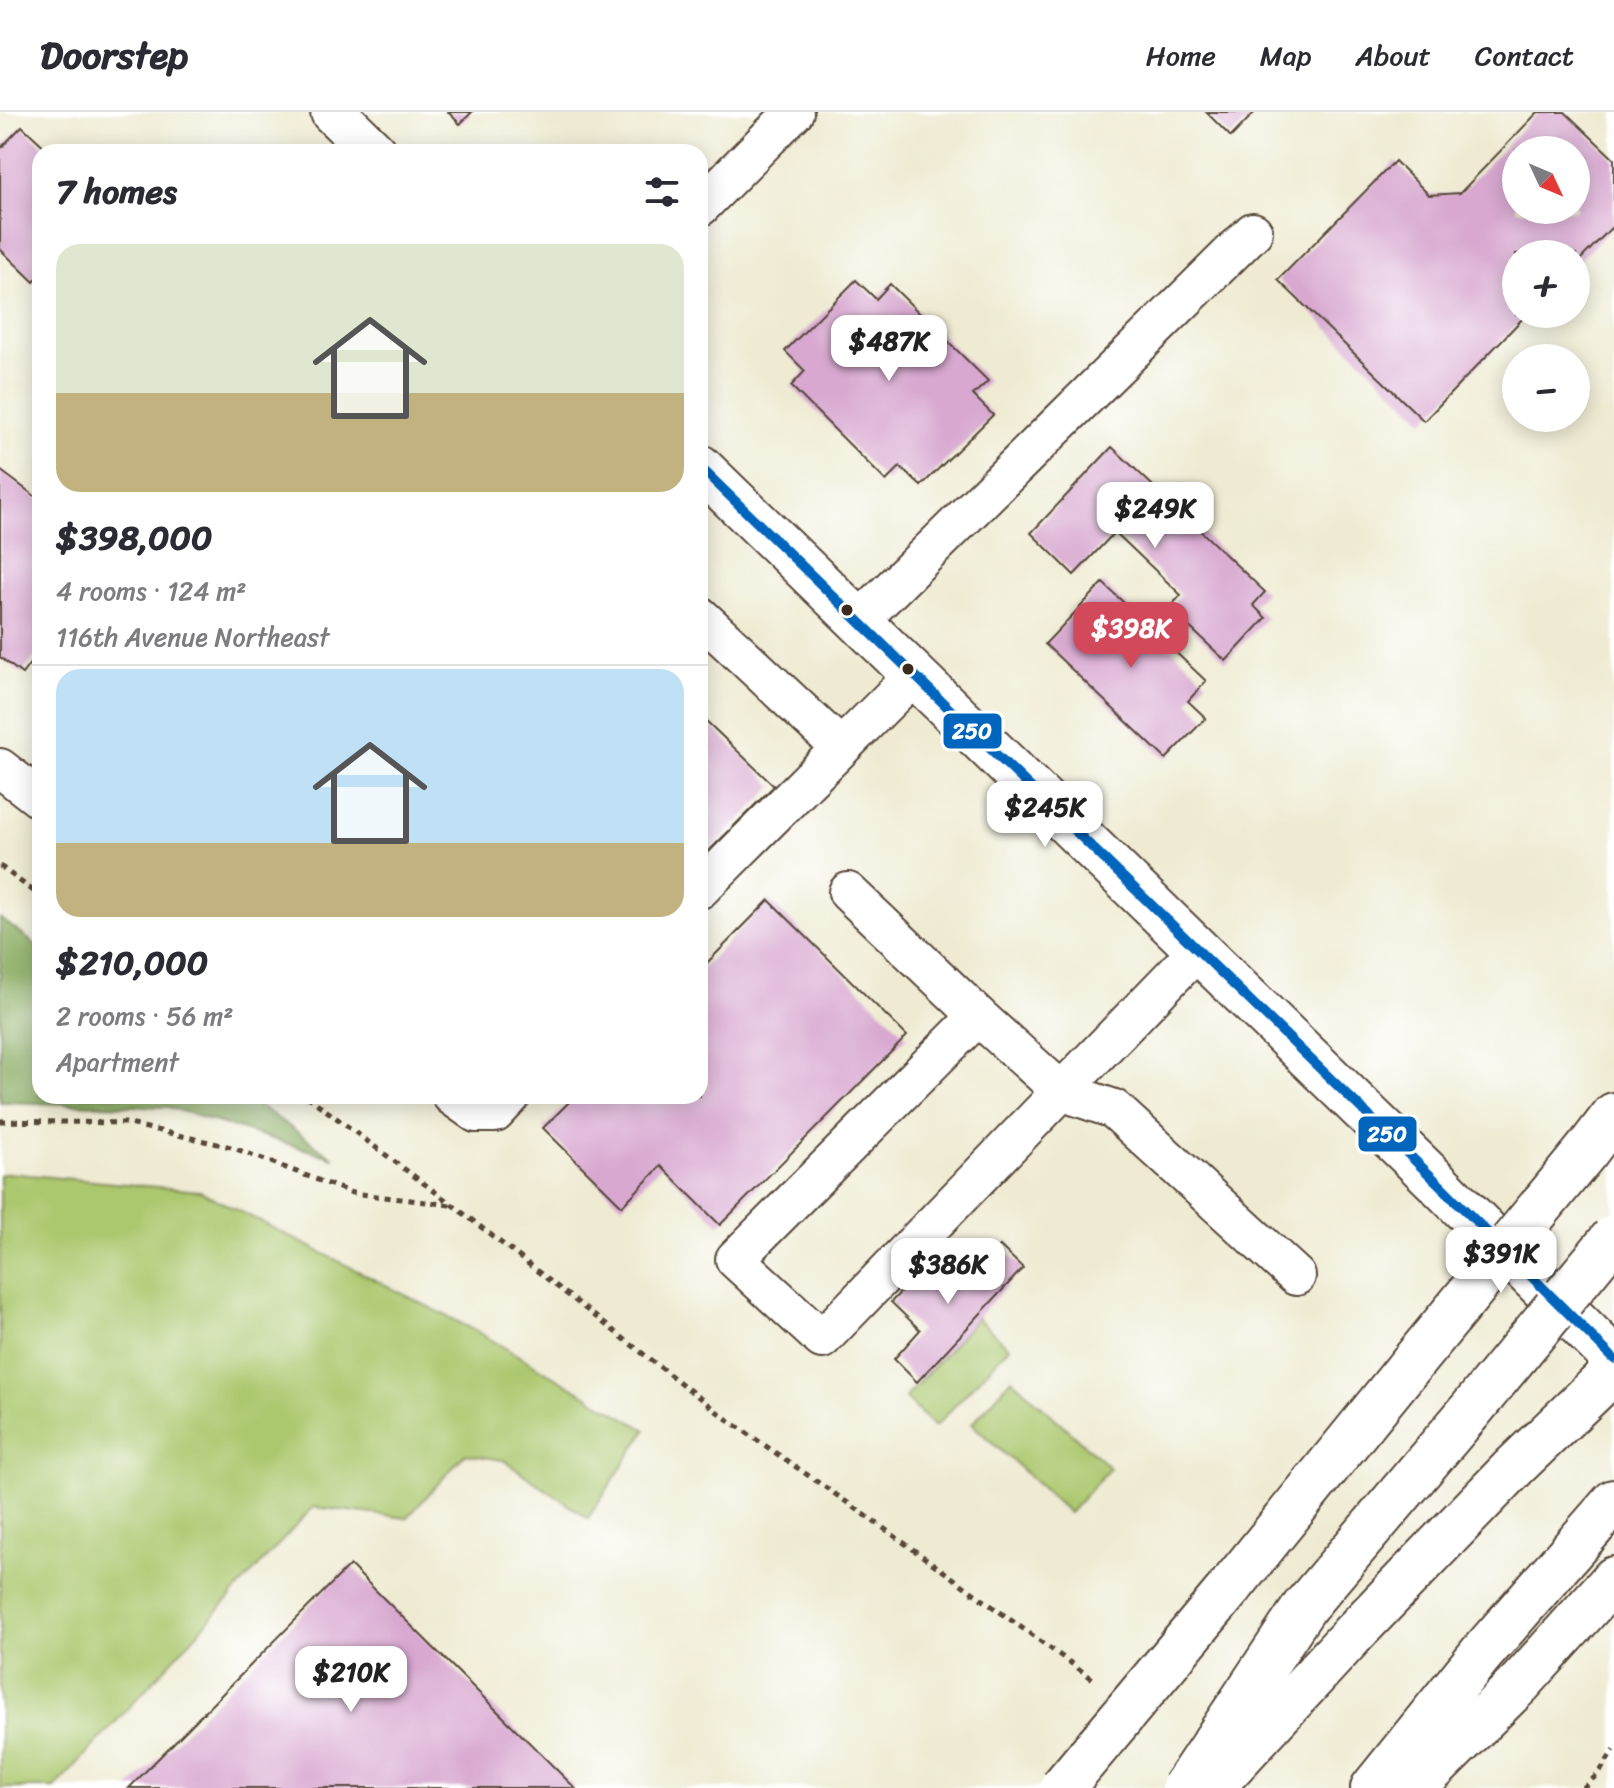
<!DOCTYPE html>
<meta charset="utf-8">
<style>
:root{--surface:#fff;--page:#f7f7f7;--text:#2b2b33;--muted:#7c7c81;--line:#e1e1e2;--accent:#d1495b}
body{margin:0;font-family:Sriracha,sans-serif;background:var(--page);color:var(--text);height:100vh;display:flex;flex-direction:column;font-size:30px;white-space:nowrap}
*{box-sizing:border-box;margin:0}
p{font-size:26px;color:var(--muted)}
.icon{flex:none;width:44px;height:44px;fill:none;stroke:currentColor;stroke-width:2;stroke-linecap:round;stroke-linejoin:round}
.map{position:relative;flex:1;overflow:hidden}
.sheet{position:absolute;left:32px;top:32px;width:676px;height:960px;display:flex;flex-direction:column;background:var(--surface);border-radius:24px;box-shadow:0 4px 20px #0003}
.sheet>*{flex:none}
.needle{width:52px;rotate:134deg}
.buttons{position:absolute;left:1502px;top:24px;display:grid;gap:16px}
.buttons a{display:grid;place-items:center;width:88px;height:88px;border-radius:50%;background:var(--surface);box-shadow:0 4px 20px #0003;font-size:40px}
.price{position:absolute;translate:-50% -68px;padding:0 18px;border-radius:16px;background:#fff;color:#222;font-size:26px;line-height:52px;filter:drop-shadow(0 2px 4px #0008)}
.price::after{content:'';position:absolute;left:50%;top:48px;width:24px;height:18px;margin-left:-12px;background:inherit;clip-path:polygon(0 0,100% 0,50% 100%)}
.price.active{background:var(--accent);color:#fff}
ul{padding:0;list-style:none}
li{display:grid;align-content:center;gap:16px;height:424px;padding:0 24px}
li+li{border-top:2px solid var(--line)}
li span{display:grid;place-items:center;height:248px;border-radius:24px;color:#555}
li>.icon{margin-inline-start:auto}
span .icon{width:144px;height:144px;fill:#fffc;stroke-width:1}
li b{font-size:34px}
h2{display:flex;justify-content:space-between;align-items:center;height:96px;padding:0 24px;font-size:34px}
header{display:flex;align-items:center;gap:48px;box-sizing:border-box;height:112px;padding:0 40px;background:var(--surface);border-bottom:2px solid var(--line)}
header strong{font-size:38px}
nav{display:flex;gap:44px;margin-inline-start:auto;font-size:28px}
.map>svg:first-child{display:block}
.green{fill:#acc86e;stroke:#747946;stroke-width:2}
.forest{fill:#89ac61;stroke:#626b40;stroke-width:2}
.building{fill:#d8a8d0;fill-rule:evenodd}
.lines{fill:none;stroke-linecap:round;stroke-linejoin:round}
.minor-casing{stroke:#564739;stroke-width:42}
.major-casing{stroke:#564739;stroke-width:48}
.highway-casing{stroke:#564739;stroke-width:48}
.path{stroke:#564739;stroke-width:5;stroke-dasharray:6 6;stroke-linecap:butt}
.minor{stroke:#fff;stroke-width:38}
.major{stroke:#fff;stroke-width:44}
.highway{stroke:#fff;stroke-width:44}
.highway-bridge-casing{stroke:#564739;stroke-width:48;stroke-linecap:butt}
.highway-bridge{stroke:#fff;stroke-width:44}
.bus-1-casing{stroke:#fff;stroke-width:16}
.bus-1{stroke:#0065bd;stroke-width:10}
.bus-dot{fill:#3b2a1e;stroke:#fff;stroke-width:3}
.line-badge{stroke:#fff;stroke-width:3}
.badge-label{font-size:22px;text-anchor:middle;font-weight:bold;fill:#fff}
</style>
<header>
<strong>Doorstep</strong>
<nav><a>Home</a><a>Map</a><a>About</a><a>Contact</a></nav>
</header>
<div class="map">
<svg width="1614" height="1676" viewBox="0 0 1614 1676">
<rect width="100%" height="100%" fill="#fff"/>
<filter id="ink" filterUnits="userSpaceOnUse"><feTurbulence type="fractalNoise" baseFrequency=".0125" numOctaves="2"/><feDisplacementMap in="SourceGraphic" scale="16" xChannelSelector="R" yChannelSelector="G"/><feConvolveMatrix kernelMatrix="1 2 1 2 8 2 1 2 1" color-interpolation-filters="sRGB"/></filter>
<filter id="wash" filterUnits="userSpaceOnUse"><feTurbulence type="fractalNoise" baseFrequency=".006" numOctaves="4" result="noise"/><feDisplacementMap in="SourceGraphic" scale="32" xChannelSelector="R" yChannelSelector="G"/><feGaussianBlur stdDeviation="1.8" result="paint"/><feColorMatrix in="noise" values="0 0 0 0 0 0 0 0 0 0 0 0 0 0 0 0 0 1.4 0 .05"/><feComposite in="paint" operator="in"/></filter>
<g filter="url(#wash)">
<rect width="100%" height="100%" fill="#efebd3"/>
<g class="green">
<polygon points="8,1061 200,1079 476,1219 646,1318 588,1406 503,1348 465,1342 407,1406 313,1395 55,1676 0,1676 0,1063"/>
<polygon points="977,1206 1009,1235 935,1315 905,1286"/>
<polygon points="1012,1267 1110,1356 1069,1401 972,1312"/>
</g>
<polygon class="forest" points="0,806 40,836 40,984 246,984 334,1046 168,995 0,990"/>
<g id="blocks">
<g class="building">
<polygon points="448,0 472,0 460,12"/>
<polygon points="1206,0 1255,0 1231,25"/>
<path d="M1538 0H1565L1614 47V113L1576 152V142H1516V202H1527L1424 309 1278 168 1395 49 1429 83 1460 81ZM1516 38H1576V98H1516Z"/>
<polygon points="22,14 50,40 40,40 40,163 34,170 0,137 0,37"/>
<polygon points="856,168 876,187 890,172 988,269 973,283 993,303 921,374 900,355 886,369 791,274 805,259 785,239"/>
<polygon points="1112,335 1265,480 1253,493 1266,506 1226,549 1169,496 1181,483 1115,420 1074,463 1031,421"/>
<polygon points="0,358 40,388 40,538 22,562 0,545"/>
<polygon points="1103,471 1206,569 1188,589 1206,606 1166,647 1045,532"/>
<polygon points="700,603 774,674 700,748"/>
<polygon points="769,788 907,924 720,1113 661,1054 622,1094 543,1016 575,984 700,984 700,858"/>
<polygon points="1000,1134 1023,1156 917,1270 894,1247 920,1218 891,1190 940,1139 968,1167"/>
<polygon points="350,1453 575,1676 129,1676"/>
</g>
</g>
</g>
<g filter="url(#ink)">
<use href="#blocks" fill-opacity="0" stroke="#564739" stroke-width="2"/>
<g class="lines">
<defs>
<g id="minor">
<polyline points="700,95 794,0"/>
<polyline points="700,504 841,636"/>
<polyline points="859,509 1253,120"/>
<polyline points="0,656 40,687"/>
<polyline points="700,777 914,563"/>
<polyline points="848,780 978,904 735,1147 822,1227 1198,838"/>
<polyline points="978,904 1061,979 1114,997 1296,1164"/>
<polyline points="452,984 476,1001 495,1001 511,984"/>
</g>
<g id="major">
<polyline points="333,0 374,40"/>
<polyline points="700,355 1437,1070 1614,1247"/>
</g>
<g id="highway">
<polyline points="1588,1037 1614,1003"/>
<polyline points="1232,1473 1408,1256"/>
<polyline points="1305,1494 1466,1304"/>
<polyline points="1353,1522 1515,1354 1614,1259"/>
<polyline points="1373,1676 1481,1542 1614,1390"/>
<polyline points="1414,1676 1520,1571 1614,1467"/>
</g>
</defs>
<use href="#minor" class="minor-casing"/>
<use href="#major" class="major-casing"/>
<use href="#highway" class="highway-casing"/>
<g class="path">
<polyline points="0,754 40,784"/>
<polyline points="307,984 454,1094 724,1305 871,1407 1097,1570"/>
<polyline points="0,1009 125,1011 231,1035 352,1081 451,1093"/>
<polyline points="1583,1676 1599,1661 1614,1638"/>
</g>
<use href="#minor" class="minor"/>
<use href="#major" class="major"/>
<use href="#highway" class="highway"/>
<defs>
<g id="highway-bridge">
<polyline points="1408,1256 1588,1037"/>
<polyline points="1466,1304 1614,1125"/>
<polyline points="1062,1676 1232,1473"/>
<polyline points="1184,1676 1305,1494"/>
<polyline points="1211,1676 1353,1522"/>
</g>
</defs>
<use href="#highway-bridge" class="highway-bridge-casing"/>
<use href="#highway-bridge" class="highway-bridge"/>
<defs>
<polyline id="bus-1" points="700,355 1437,1070 1614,1247"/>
</defs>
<use href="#bus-1" class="bus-1-casing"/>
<use href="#bus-1" class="bus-1"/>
</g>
</g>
<g class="bus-dot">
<circle cx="847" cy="498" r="7"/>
<circle cx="908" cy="557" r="7"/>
</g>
<g class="line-badge">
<rect x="942" y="600" width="61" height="38" rx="8" fill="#0065bd"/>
<rect x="1357" y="1003" width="61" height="38" rx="8" fill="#0065bd"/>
</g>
<g class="badge-label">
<text x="972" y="627">250</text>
<text x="1387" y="1030">250</text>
</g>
</svg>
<div class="buttons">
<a><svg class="needle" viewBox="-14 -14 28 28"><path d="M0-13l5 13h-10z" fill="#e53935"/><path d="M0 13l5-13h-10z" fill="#7c7c81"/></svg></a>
<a>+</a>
<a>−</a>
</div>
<b class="price" style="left:889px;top:271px">$487K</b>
<b class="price" style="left:1155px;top:438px">$249K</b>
<b class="price active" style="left:1131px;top:558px">$398K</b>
<b class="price" style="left:1045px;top:737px">$245K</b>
<b class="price" style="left:1501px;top:1183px">$391K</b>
<b class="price" style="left:948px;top:1194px">$386K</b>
<b class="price" style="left:351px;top:1602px">$210K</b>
<section class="sheet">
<h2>7 homes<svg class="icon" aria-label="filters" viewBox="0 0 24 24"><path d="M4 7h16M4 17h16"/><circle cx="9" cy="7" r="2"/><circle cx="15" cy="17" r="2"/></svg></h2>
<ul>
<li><span style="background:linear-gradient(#dfe7d0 60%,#c2b280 0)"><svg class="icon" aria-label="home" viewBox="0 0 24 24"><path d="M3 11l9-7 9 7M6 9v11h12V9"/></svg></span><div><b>$398,000</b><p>4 rooms · 124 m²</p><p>116th Avenue Northeast</p></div></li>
<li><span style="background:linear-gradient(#bfe0f5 70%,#c2b280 0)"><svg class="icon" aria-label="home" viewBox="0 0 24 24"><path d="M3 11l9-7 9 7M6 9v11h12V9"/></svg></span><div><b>$210,000</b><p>2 rooms · 56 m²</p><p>Apartment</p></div></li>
</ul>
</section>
</div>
